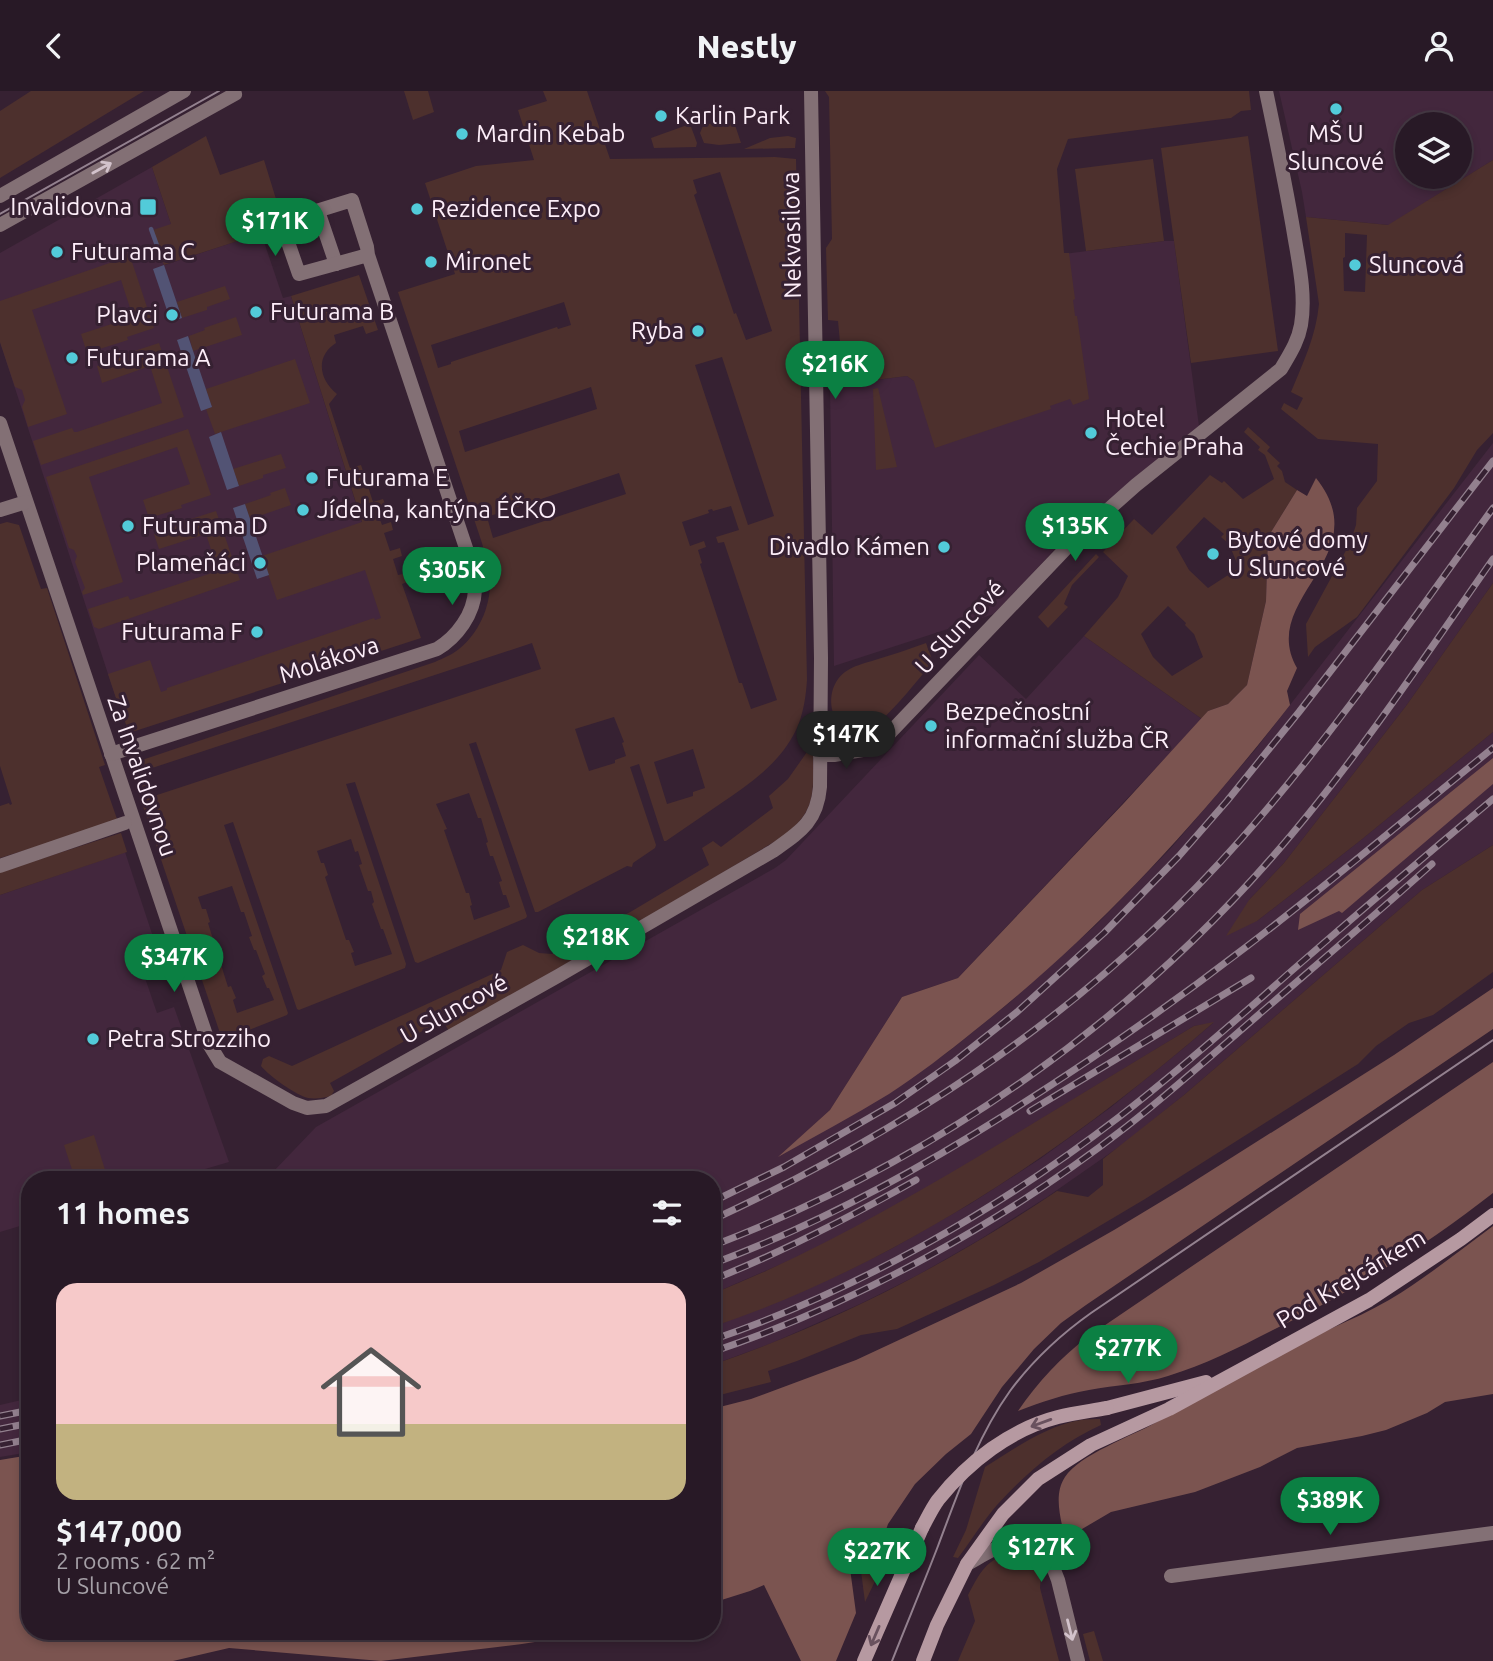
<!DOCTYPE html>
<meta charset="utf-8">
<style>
:root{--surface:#281926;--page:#30222e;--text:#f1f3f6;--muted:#a5a0a7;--line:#443843;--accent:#0b8043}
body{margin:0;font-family:Ubuntu,sans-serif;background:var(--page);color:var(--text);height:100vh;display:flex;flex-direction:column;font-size:26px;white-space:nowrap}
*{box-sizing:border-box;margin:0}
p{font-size:23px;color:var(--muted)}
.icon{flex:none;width:38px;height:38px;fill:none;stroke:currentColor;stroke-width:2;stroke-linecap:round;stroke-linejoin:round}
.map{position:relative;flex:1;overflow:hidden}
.details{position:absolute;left:21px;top:1080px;width:700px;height:469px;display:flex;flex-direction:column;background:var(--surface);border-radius:28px;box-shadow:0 4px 10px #0003,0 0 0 2px var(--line)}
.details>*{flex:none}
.controls{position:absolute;left:1395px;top:21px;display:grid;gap:14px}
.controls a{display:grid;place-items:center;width:77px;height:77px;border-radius:50%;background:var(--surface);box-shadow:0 4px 10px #0003,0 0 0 2px var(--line);font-size:35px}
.price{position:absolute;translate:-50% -60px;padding:0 16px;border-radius:24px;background:var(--accent);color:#fff;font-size:23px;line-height:46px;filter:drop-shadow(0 2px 4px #0008)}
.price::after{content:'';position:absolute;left:50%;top:42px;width:21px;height:16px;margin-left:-10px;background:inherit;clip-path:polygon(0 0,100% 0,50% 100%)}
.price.current{background:#222;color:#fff}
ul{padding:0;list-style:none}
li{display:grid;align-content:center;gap:14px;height:371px;padding:0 35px}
li span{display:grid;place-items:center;height:217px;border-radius:21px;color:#555}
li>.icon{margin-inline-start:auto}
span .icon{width:126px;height:126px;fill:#fffc;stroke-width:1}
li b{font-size:30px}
h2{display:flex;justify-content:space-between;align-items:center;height:84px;padding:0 35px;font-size:30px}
header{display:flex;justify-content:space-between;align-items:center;height:91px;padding:0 35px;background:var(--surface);font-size:32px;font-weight:800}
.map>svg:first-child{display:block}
.built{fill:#43273d;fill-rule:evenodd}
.green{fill:#4d302d;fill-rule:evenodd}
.forest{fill:#7b5450}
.water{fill:#525374}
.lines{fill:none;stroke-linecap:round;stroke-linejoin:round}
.stream{stroke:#525374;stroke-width:4.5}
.street{stroke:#837075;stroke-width:14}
.secondary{stroke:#b699a1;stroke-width:14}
.tram{stroke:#93818f;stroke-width:2}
.rail-casing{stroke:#93818f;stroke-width:7}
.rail{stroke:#362132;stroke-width:4.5;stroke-dasharray:13;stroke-linecap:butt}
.secondary-bridge{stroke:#b699a1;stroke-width:14}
.oneway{stroke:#d2c2cb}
.oneway2{stroke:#69515e}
.poi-dot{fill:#52cbd9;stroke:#362132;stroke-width:2.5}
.labels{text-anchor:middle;stroke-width:6;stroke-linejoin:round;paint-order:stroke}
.poi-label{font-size:24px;fill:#fdeef9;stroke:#362132;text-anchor:start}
.street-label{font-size:24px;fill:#fdeef9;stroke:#362132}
</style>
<header><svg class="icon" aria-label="back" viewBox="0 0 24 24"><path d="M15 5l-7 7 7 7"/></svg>Nestly<svg class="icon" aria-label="person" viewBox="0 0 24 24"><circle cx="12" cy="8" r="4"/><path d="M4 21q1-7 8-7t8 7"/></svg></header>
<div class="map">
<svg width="1493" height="1570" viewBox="0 0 1493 1570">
<rect width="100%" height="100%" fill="#362132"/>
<g class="built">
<path d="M1279 0H1493V69L1389 134 1306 126 1302 101ZM1407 33H1460V86H1407Z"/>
<polygon points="152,76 171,133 165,174 261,142 283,207 291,205 395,537 123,625 124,620 123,615 118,613 108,583 0,251 0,162"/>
<polygon points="1164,150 1174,150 1199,335 1076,436 994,523 834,575 830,295 907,285 914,290 1064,163"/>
<polygon points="1493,352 1493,492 1406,615 1284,772 1249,809 1257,830 1361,749 1493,641 1493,754 1422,799 1184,1004 1126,1051 1047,1106 979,1149 918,1184 860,1213 772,1252 712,1274 712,1236 789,1206 847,1180 891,1158 970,1113 1040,1068 1110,1017 1185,956 1213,932 1194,935 936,1092 861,1134 793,1168 712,1203 712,1088 270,1088 273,1085 272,1082 316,1036 775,777 786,769 979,564 1026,608 1084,545 1202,628 958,887 902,906 830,1019 782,1063 889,1002 948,961 1009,912 1096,834 1171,757 1255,659"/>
<polygon points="125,761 162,873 144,878 145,887 157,922 174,916 229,1071 171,1088 30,1088 30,1132 0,1141 0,804"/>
<polygon points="30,1307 30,1361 0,1366 0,1314"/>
</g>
<g class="green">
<polygon points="31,0 144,0 0,87 0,20"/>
<polygon points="404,0 428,0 434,21 413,29"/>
<path d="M543 0H587L610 68 775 66 796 68 807 589C806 604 804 618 799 632 784 670 752 691 720 713 702 725 684 738 666 750H664L639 673 630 676 656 754 655 757 633 772 632 776 627 775 538 821H535L476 651 469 653 527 825 526 827 418 872 415 871 355 691 346 693 406 873 405 877 299 919 297 918 233 731 224 734 288 922 287 924 226 948 221 945 131 680 136 671 435 571C443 567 452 564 459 558 482 540 494 507 489 478 487 469 484 460 482 452L398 201 455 183 425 92 476 75 534 69 518 19 547 10ZM720 81 772 240 746 249 736 222 734 223 694 104 697 102 693 89ZM564 211 571 234 558 238 557 236 451 271V273L438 277 431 254ZM722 266 774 425 748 434 695 274ZM591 296 597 318 465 361 459 340ZM619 382 626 403 493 447 487 426ZM731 415 739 439 716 446 718 452 724 451 777 609 751 618 742 592H739L700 473 702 472 698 459 706 456 704 450 690 455 682 431 709 422 708 419 712 418 713 420ZM532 552 541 578 154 705 146 679ZM614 626 624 651 622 652 626 665 615 669V672L589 680 575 638ZM693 658 705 697 693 701V705L667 713 654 671ZM469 702 478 727H481L488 751 486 752 490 765H493L502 790 499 791 503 804H506L510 816 474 829 470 815 472 814 469 802H466L444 739 447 738 436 713ZM351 748 355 761 358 760 362 773 359 774 368 800H371L374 811 372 813 381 838H383L392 863 355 875 351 862 354 861 349 849H346L325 786 328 784 324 772H321L317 760ZM232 795 241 821H244L252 845 249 846 254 859H256L265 883 262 885 267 897H269L274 909 237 922 233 909 236 907 231 895 228 896 208 832 210 831 206 818H202L198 806Z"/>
<polygon points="825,0 1249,0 1251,19 1241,20 1231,27 1068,48 1057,78 1064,162 1069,162 1075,208 1073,209 1075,225 1077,225 1089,308 1073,314 1070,308 1050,315 1051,318 935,357 914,290 907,285 835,294 833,274 842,272 838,230 828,229 826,157 832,148 829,6"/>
<polygon points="730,26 733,28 741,52 719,54 704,52 700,42 703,35"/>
<polygon points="690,33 697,52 696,56 654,57 651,47"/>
<polygon points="206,45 220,84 264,69 276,108 273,114 271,110 245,118 253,145 164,174 153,139 171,133 152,76"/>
<polygon points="788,45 796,47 795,57 744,58 770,47"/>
<polygon points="1248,45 1278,260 1191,272 1161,57"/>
<polygon points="1153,68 1164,150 1086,160 1075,78"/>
<path d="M1493 69V342L1477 359 1454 397 1357 526 1315 556 1308 566 1306 533 1350 452 1356 434 1357 417 1377 390 1378 353 1318 348 1281 318 1284 312 1297 319 1303 307 1291 301C1303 272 1316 245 1319 213L1306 126 1388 134ZM1345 142 1367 144 1365 201 1344 200 1343 167 1345 166Z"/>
<polygon points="128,159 154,237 127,246 128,249 87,262 81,243 133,226 121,189 32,219 67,323 28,336 22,316 25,309 22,299 15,296 0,251 0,210 124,167 128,162"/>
<path d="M359 184 378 239 366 243 363 235 334 244 336 252C315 265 319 289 337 303L329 313 350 377 361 374 373 411 383 408 386 415 376 418 382 434 391 431 393 439 384 442 390 460 400 457 402 465 393 468 398 484 408 482 410 490 402 493 421 547 129 642 123 625 125 621 123 615 118 613 108 583 150 569 161 601 167 599V597L374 527 375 529 381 527 365 479 277 509 262 465 362 431 291 205Z"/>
<polygon points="225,195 230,208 207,216 207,219 182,227 177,211"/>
<polygon points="236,226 242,244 193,260 189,245 205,239 204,237"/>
<polygon points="159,252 184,326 41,374 33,350 72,337 74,341 77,341 162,312 150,275 102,292 97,275 119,268 119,265"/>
<polygon points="295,268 310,312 215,343 206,318 212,316 206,298"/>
<polygon points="878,297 897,376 876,379 873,298"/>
<path d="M1248 336 1270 356 1267 360 1280 372 1277 375 1282 380 1285 391 1297 399 1268 446 1266 510 1247 594 1228 613 1208 620 1202 628 1084 545 1118 506 1128 485 1103 461 1134 428 1152 444 1210 384 1222 392 1224 390 1243 408 1274 388 1265 364 1258 359 1260 356 1244 341ZM1204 426 1224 443 1221 446 1229 453 1239 477 1208 497 1189 479 1176 456ZM1168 515 1186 532 1185 534 1194 543 1203 566 1172 585 1153 566 1141 543Z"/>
<polygon points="188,338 211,404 181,414 182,417 149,427 143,409 190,393 177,356 89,386 123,491 83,504 82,501 85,497 75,471 77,465 74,459 69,457 46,386"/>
<polygon points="281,363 286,377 263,384 263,387 239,395 233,378"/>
<polygon points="285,397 291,414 250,428 245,413 271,404 270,402"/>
<polygon points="216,420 240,489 99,538 94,536 88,518 128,505 130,509 218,480 206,443 159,458 154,443 176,436 175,433"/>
<polygon points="7,431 19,434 41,498 47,497 105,674 99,676 117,728 83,741 0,767 0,715 9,712 10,714 12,713 0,675 0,433"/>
<polygon points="1096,463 1099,466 1072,494 1064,513 1068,516 1048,537 1038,526"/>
<polygon points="1493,492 1493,641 1361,749 1257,830 1226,845 1249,809 1284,772 1406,615"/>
<path d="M926 552 933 571C919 587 887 629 870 637 833 654 818 601 845 581 853 575 865 572 875 569 892 564 909 558 926 552Z"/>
<path d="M811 660 813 663C813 702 817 718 784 745L656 821 449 940 442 929 330 992 334 1000 331 1005C323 1007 316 1008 308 1007 296 1004 269 985 261 975L263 968 269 965 292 975 501 879 507 861 523 854 539 862 552 863 632 820 709 774 702 757 713 750 721 756 773 717 769 705 788 688 807 661Z"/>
<polygon points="121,742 127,761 0,804 0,781"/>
<path d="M1493 754V881L1433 924 1409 932 1376 955 1358 973 1145 1108 1039 1171 994 1194 897 1238 861 1244 797 1270 768 1280 771 1291 712 1306V1274C835 1232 950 1172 1057 1100L1088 1106 1103 1094V1068L1184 1004 1422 799Z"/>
<path d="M1214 931C1067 1059 898 1173 712 1236V1203C815 1162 909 1107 1004 1050 1067 1012 1131 973 1194 935Z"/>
<polygon points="94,1044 108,1088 75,1088 64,1054"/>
<path d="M1100 1328 1101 1334C1061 1352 1027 1381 997 1414 983 1430 971 1450 958 1467L953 1466 966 1439 985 1376C1019 1355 1057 1326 1100 1328Z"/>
<path d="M1019 1459 1031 1461 1042 1470 1040 1497 1059 1570H958L975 1530 968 1504C983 1476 987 1468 1019 1459Z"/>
<polygon points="861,1480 869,1480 878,1484 865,1511"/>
<polygon points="1094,1540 1103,1570 1090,1570 1083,1543"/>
</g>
<g class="forest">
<path d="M1316 387C1379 466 1257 507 1297 577L1287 600 1290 614C1195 735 1096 844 974 940 947 962 918 984 889 1003 853 1025 815 1045 778 1066L830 1019 902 906 958 887 1124 712 1208 620 1228 613 1247 594 1266 510 1268 446 1297 399 1307 405Z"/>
<polygon points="1493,667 1493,693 1342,822 1339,820 1298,839 1300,823"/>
<polygon points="1493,897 1493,938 1086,1214 1061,1232 1034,1258 1002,1296 971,1343 946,1363 915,1393 888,1433 876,1468 849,1470 856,1522 836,1570 801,1570 764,1494 750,1500 712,1512 712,1318 751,1308 856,1269 1021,1192 1114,1139 1182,1098 1394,964"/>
<path d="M1493 971V1102C1424 1156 1350 1202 1271 1240 1238 1257 1204 1274 1168 1285 1143 1293 1116 1294 1089 1299 1065 1303 1041 1311 1018 1320 1038 1291 1061 1266 1089 1245Z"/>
<path d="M1493 1135V1303L1445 1311 1427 1322 1386 1339 1362 1345 1297 1357 1260 1376 1195 1401 1111 1421 1065 1448C1061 1428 1053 1404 1065 1386 1079 1364 1132 1345 1155 1332 1196 1311 1234 1285 1275 1264 1312 1244 1353 1230 1389 1209 1426 1187 1459 1160 1493 1135Z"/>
<polygon points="30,1364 30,1456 27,1461 30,1474 30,1540 606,1540 522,1553 381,1570 229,1557 173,1570 0,1570 0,1369"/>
</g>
<g class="water">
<polygon points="164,174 182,227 171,231 153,178"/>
<polygon points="188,245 212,316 201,320 177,249"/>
<polygon points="221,341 239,395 227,399 209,346"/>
<polygon points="245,413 269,484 257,488 233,417"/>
</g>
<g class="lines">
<polyline class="stream" points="151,138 159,160"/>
<g class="street">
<polyline points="0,105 184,0"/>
<polyline points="318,120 336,173"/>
<polyline points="0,134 235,3 234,0"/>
<path d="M0 332 209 953 220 971 293 1012 307 1017 326 1015 558 885 773 760C800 741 817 731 820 696L821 567 811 0"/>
<polyline points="0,419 26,411"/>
<path d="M111 663 437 558C457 546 474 523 475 499 476 488 472 476 469 466L368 164 367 156 352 109 281 131 299 183 368 164"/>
<path d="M820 664H834L868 658 884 648 1074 449 1136 394 1281 278C1289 264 1298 251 1301 234 1306 204 1299 173 1294 143 1286 95 1276 48 1266 0"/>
<polyline points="0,775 125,732"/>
<path d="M967 1473C980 1466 995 1456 1008 1453 1036 1446 1050 1466 1058 1489L1078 1570"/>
<polyline points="1171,1485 1493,1442"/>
</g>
<g class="secondary">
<polyline points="1107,1317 1206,1291"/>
<polyline points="864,1570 922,1437"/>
<polyline points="923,1570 937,1534 967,1473 1003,1423 1038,1388 1091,1354 1169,1318 1369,1209 1461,1148 1493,1124"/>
</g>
<g class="tram">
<polyline points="0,123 219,0"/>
<path d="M892 1570C907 1532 923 1494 938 1455 958 1402 977 1346 1010 1300 1033 1269 1060 1244 1091 1222L1493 949"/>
</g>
<defs>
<g id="rail">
<polyline points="1030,1020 1251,887"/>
<polyline points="712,1111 784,1076 895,1012 955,970 1017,921 1104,842 1179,765 1227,710 1299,621 1493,370"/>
<path d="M712 1129C916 1034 1092 917 1242 747 1333 644 1412 529 1493 417"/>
<path d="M712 1155C937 1069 1137 928 1292 743 1365 656 1428 561 1493 468"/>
<path d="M712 1173C815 1135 911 1083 1003 1025 1087 972 1168 916 1246 856 1330 792 1411 723 1493 657"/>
<path d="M712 1189C783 1161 850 1126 916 1089"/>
<path d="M712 1249C856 1200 998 1119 1119 1026 1177 981 1233 932 1288 883 1356 824 1424 766 1493 708"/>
<path d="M712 1261C858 1212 1005 1130 1126 1036 1171 1001 1213 963 1256 926 1315 875 1374 825 1432 773"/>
<polyline points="0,1325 30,1319"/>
<polyline points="0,1338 30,1332"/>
<polyline points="0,1354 30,1348"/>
</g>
</defs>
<use href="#rail" class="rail-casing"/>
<use href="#rail" class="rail"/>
<path class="secondary-bridge" d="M922 1437C927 1428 932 1417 938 1409 968 1371 1011 1338 1058 1326 1074 1322 1091 1320 1107 1317"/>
</g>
<defs><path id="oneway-shaft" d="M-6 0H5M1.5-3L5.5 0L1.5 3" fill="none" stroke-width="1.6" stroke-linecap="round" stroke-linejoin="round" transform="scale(1.75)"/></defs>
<g class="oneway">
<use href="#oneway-shaft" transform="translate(102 77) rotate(-29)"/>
<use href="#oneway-shaft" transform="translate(1070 1539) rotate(76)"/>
</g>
<g class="oneway2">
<use href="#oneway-shaft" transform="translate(1041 1332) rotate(160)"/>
<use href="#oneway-shaft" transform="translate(875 1545) rotate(113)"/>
</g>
<g class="poi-dot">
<circle cx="1336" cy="18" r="7"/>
<circle cx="661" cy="25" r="7"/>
<circle cx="462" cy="43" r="7"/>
<rect x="139" y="107" width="18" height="18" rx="3.5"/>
<circle cx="417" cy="118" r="7"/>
<circle cx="57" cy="161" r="7"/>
<circle cx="431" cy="171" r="7"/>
<circle cx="1355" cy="174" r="7"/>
<circle cx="256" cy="221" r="7"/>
<circle cx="172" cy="224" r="7"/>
<circle cx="698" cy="240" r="7"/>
<circle cx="72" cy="267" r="7"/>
<circle cx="1091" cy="342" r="7"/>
<circle cx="312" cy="387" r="7"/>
<circle cx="303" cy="419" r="7"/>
<circle cx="128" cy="435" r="7"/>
<circle cx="944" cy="456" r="7"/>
<circle cx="1213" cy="463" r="7"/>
<circle cx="260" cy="472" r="7"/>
<circle cx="257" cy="541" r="7"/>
<circle cx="931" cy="635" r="7"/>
<circle cx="93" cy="948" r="7"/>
</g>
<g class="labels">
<g class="poi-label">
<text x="675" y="33">Karlin Park</text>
<text x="476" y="51">Mardin Kebab</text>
<text x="1336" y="51" text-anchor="middle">MŠ U<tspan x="1336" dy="28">Sluncové</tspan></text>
<text x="132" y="124" text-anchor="end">Invalidovna</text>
<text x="431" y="126">Rezidence Expo</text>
<text x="71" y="169">Futurama C</text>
<text x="445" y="179">Mironet</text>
<text x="1369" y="182">Sluncová</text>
<text x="270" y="229">Futurama B</text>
<text x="158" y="232" text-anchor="end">Plavci</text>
<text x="684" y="248" text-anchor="end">Ryba</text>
<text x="86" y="275">Futurama A</text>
<text x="1105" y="336">Hotel<tspan x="1105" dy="28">Čechie Praha</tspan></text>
<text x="326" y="395">Futurama E</text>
<text x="317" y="427">Jídelna, kantýna ÉČKO</text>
<text x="142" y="443">Futurama D</text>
<text x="1227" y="457">Bytové domy<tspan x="1227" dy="28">U Sluncové</tspan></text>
<text x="930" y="464" text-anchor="end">Divadlo Kámen</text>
<text x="246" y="480" text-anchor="end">Plameňáci</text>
<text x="243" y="549" text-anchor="end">Futurama F</text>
<text x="945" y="629">Bezpečnostní<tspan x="945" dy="28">informační služba ČR</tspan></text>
<text x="107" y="956">Petra Strozziho</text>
</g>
<g class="street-label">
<text transform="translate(792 144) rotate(-91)" y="8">Nekvasilova</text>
<text transform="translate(960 536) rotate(-47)" y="8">U Sluncové</text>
<text transform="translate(329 569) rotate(-18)" y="8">Molákova</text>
<text transform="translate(142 685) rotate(71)" y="8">Za Invalidovnou</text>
<text transform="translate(454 918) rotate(-29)" y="8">U Sluncové</text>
<text transform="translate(1351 1188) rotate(-31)" y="8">Pod Krejcárkem</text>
</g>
</g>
</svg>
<div class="controls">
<a><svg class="icon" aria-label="layers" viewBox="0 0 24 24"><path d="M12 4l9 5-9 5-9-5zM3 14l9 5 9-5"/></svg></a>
</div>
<b class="price" style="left:275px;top:167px">$171K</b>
<b class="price" style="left:835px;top:310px">$216K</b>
<b class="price" style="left:1075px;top:472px">$135K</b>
<b class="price" style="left:452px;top:516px">$305K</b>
<b class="price current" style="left:846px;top:680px">$147K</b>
<b class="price" style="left:596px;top:883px">$218K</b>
<b class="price" style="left:174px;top:903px">$347K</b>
<b class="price" style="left:1128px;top:1294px">$277K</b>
<b class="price" style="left:1330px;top:1446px">$389K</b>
<b class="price" style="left:1041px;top:1493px">$127K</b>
<b class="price" style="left:877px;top:1497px">$227K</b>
<section class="details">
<h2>11 homes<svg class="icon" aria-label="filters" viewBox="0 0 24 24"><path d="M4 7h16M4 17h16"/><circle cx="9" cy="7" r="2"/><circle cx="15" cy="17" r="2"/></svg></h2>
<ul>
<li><span style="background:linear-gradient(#f6c9c9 65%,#c2b280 0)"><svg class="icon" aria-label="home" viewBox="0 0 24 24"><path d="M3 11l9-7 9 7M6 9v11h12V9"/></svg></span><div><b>$147,000</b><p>2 rooms · 62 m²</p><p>U Sluncové</p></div></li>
</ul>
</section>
</div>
